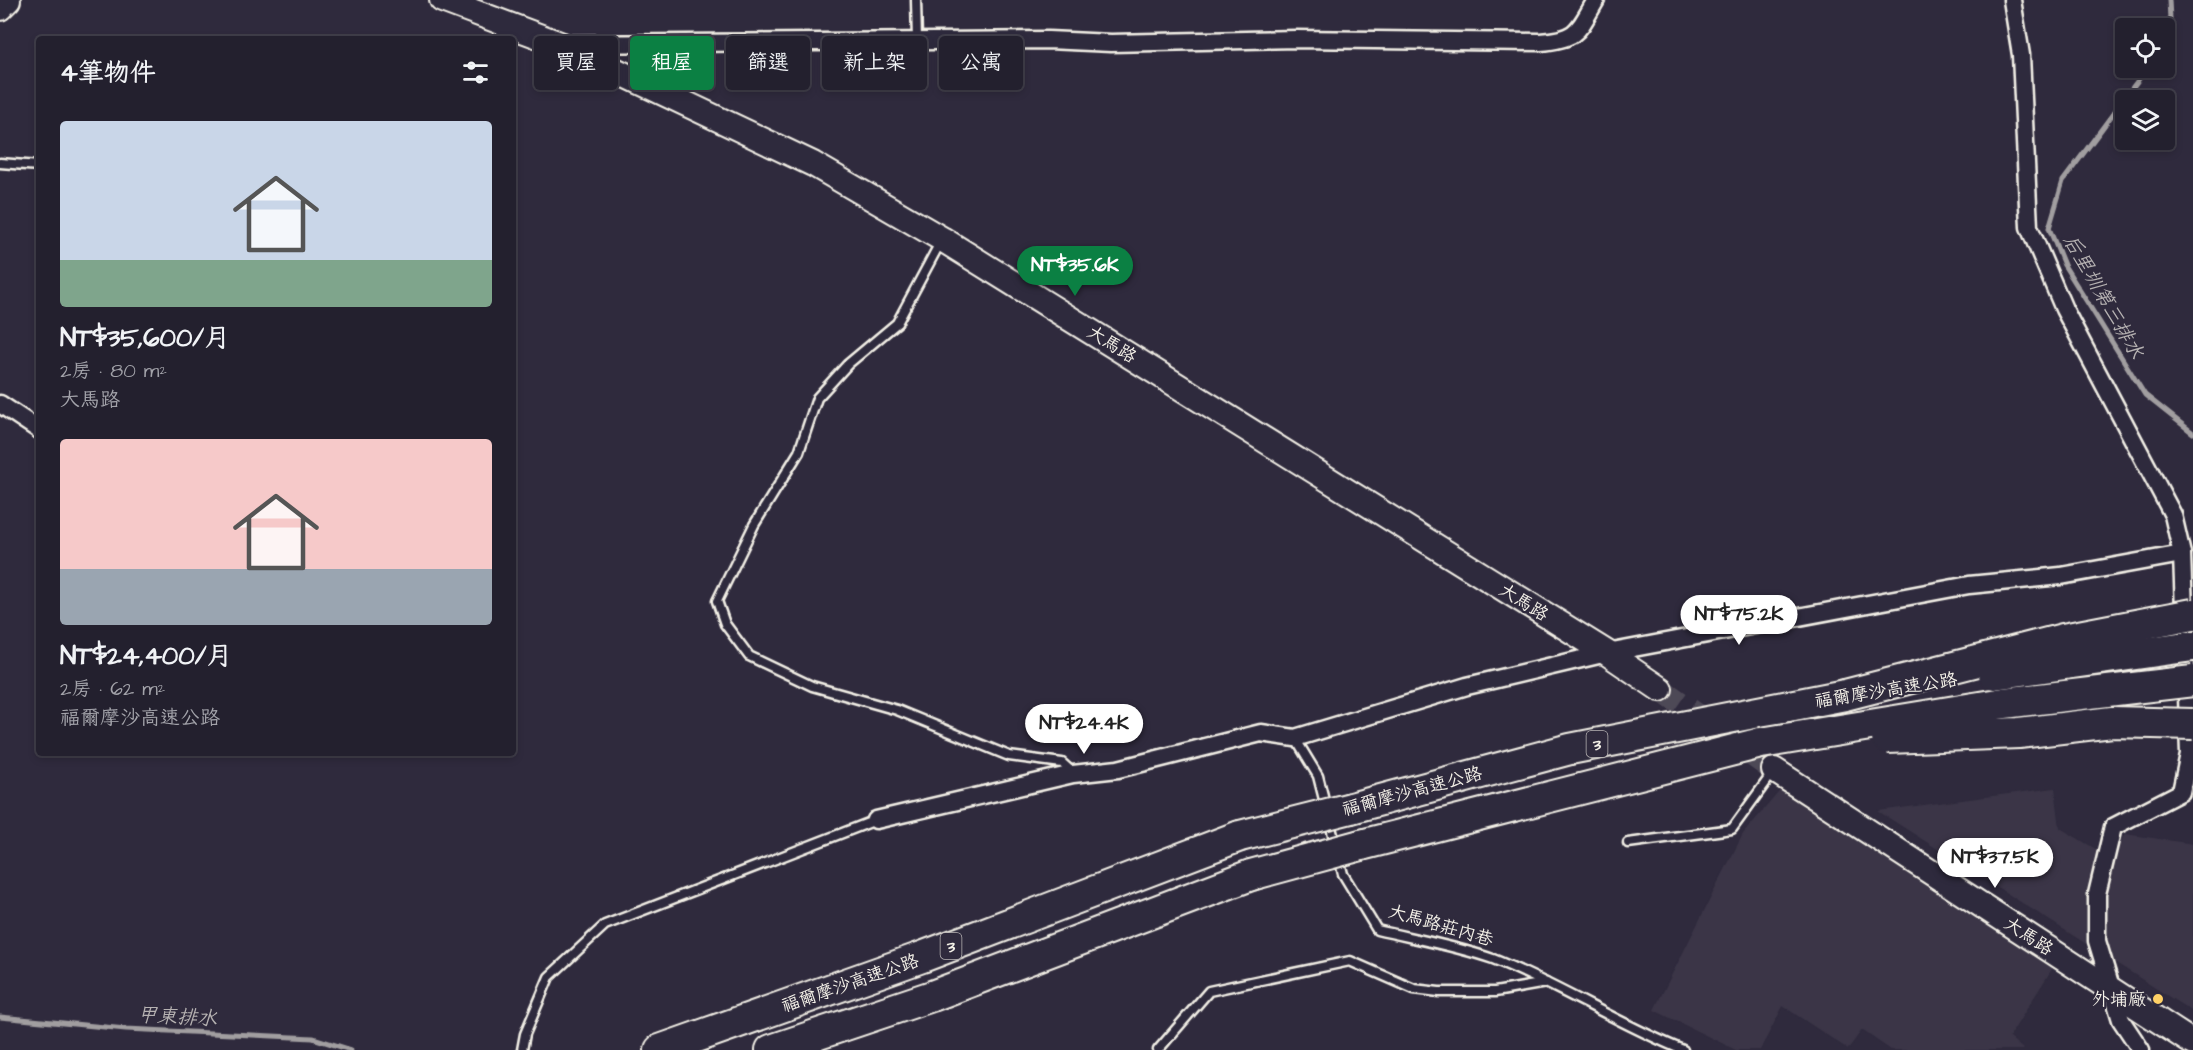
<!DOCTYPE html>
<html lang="zh-TW">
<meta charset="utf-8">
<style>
:root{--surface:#23202e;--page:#2f2d3a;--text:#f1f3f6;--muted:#a3a3aa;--line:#403e4a;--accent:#0b8043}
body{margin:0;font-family:"Architects Daughter","LXGW WenKai TC",sans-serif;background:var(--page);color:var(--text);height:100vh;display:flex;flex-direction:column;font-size:22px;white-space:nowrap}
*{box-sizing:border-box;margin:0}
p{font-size:20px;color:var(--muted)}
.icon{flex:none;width:33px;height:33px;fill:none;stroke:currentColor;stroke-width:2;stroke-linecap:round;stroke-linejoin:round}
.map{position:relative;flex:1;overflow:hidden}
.drawer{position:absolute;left:36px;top:36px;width:480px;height:720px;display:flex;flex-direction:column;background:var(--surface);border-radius:6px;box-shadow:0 3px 9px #0003,0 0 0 2px var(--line)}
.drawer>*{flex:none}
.banner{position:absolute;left:534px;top:36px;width:570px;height:54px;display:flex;gap:12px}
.tools{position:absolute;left:2115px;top:18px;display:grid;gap:12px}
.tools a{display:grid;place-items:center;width:60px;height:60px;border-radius:6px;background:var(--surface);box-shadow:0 3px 9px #0003,0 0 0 2px var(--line);font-size:30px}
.price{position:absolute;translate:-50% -51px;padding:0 14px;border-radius:21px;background:#fff;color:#222;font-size:20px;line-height:39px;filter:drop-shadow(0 2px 3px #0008)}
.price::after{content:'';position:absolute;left:50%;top:36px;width:18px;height:14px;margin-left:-9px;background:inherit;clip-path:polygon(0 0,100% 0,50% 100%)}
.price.on{background:var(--accent);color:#fff}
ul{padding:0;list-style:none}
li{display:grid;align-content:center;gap:12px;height:318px;padding:0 24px}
li span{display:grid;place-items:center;height:186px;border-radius:6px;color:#555}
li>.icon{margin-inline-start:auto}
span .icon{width:108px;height:108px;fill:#fffc;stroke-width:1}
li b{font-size:26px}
h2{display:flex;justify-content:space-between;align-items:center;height:72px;padding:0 24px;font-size:26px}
.tag{padding:0 21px;border-radius:6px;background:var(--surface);box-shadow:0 3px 9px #0003,0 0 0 2px var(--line);font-size:21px;line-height:54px}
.tag.on{background:var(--accent);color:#fff}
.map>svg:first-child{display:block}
.built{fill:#3b3647}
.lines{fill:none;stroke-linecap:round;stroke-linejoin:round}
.stream{stroke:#a19ea0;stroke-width:5}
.secondary-tunnel{stroke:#4d4857;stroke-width:24;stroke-dasharray:24 12;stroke-linecap:butt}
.lane-casing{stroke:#f4f1e8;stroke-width:13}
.street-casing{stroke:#f4f1e8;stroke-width:21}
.secondary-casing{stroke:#f4f1e8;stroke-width:28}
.highway-casing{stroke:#f4f1e8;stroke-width:34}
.lane{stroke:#2f2a3d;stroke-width:8}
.street{stroke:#2f2a3d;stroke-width:16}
.secondary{stroke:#2f2a3d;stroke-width:24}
.highway{stroke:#2f2a3d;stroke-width:30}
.highway-bridge-casing{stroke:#f4f1e8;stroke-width:34;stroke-linecap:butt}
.highway-bridge{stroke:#2f2a3d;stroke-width:30}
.poi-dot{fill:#ffd166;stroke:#2f2a3d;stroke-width:2}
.labels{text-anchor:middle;stroke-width:4.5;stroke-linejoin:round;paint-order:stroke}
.shield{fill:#2f2a3d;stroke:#b9b5b5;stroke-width:1.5}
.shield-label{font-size:16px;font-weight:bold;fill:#f4f1e8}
.street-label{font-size:18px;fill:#f4f1e8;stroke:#2f2a3d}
.poi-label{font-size:18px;fill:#f4f1e8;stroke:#2f2a3d;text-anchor:end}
.water-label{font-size:20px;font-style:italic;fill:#b6b2b2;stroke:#2f2a3d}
</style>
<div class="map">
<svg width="2193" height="1050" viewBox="0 0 2193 1050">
<rect width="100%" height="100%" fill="#2f2a3d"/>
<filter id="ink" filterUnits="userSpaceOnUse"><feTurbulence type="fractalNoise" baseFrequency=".0167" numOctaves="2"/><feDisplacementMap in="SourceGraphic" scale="12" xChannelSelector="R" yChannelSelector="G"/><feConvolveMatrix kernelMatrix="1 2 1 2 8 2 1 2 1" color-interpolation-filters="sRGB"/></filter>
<g filter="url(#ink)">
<g class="built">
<polygon points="1784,786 2057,961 2009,1037 2024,1050 1891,1050 1862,1030 1848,1049 1783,1006 1760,1050 1736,1050 1654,1010 1743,834"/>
<polygon points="2055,788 2060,828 2111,858 2125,834 2193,844 2193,1012 1878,811"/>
</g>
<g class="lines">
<g class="stream">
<polyline points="2164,32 2170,19 2169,0"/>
<polyline points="2147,68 2063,181 2049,228 2064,265 2145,395 2193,433"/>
<polyline points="0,1017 126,1029 313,1038 351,1050"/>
</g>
<polyline class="secondary-tunnel" points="1660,689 1774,770"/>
<defs>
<g id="lane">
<polyline points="916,0 917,41"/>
<polyline points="0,163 39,166"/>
<polyline points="941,241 897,323 848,364 817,398 799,452 754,525 717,601 725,624 749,656 812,686 897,710 1009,756 1062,763 1073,773"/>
<path d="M1295 738 1318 776 1343 874 1377 930C1415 939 1457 946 1493 959 1559 985 1618 1024 1683 1050"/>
<polyline points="1628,843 1732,829 1774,771"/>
<polyline points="522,1050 525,1034 549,977 605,925 876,820"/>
<polyline points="1158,1050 1209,991 1350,961 1414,989 1439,992 1495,992 1546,983"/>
</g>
<g id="street">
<polyline points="2012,0 2021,55 2029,227 2064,309 2173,515 2182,554 2189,754 2181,792 2113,827 2097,894 2097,941 2121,1020 2141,1050"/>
<path d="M567 44 1048 40 1111 43 1296 39 1540 42C1578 39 1578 31 1596 0"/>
<polyline points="0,404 39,430"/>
<polyline points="876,820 1073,774 1118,769 1261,733 1295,738 1467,686 1607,653 1969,585 2061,576 2182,554"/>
</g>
<g id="secondary">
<polyline points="442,0 560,44 813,164 942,239 1607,653 1660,689"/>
<polyline points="0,8 8,0"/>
<polyline points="1774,770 2193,1043"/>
</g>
<g id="highway">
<polyline points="1351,808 1570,749 1845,695"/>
<polyline points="1361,845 1761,743"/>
<polyline points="660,1050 922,957 1240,836"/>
<polyline points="771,1050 932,996 1251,875"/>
</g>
</defs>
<use href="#lane" class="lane-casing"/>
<use href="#street" class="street-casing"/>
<use href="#secondary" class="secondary-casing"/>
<use href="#highway" class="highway-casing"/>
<use href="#lane" class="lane"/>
<use href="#street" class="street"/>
<use href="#secondary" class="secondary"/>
<use href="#highway" class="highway"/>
<defs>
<g id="highway-bridge">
<polyline points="1994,674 2193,646"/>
<polyline points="1845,695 2063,639 2193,614"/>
<polyline points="1887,738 2019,733 2112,722 2193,724"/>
<polyline points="1761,743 2004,703 2193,681"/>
<polyline points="1240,836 1351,808"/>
<polyline points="1251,875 1361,845"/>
</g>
</defs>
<use href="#highway-bridge" class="highway-bridge-casing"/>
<use href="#highway-bridge" class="highway-bridge"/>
</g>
</g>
<circle class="poi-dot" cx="2158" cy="999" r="6"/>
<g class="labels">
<g class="shield">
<rect x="1586.5" y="731" width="21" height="26" rx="4.5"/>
<rect x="940.5" y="933" width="21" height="26" rx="4.5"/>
</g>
<g class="shield-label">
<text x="1597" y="750">3</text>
<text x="951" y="952">3</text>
</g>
<g class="street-label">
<text transform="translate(1112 344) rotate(32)" y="6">大馬路</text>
<text transform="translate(1524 602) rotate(32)" y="6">大馬路</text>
<text transform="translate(1886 690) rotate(-9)" y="6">福爾摩沙高速公路</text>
<text transform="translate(1412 791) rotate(-15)" y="6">福爾摩沙高速公路</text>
<text transform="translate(1441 925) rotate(16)" y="6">大馬路莊內巷</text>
<text transform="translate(2029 936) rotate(33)" y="6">大馬路</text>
<text transform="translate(850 983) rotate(-19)" y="6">福爾摩沙高速公路</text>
</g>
<g class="poi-label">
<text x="2146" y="1005">外埔廠</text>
</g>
<g class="water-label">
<text transform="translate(2104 296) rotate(60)" y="7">后里圳第三排水</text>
<text transform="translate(177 1016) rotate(3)" y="7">甲東排水</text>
</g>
</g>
</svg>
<div class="tools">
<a><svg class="icon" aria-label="locate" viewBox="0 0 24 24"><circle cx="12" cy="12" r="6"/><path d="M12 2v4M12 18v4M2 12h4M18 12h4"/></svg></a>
<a><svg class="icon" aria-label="layers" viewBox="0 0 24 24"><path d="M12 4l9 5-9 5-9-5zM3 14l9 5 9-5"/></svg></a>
</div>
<b class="price on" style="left:1075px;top:297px">NT$35.6K</b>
<b class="price" style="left:1739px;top:646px">NT$75.2K</b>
<b class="price" style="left:1084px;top:755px">NT$24.4K</b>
<b class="price" style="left:1995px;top:889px">NT$37.5K</b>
<div class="banner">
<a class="tag">買屋</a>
<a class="tag on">租屋</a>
<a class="tag">篩選</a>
<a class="tag">新上架</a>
<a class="tag">公寓</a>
</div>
<section class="drawer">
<h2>4筆物件<svg class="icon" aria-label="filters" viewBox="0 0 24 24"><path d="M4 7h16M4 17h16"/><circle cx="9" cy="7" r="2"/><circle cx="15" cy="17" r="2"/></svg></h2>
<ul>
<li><span style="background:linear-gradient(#c9d6e8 75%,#7fa58c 0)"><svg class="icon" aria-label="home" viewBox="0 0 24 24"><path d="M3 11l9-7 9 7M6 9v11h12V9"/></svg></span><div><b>NT$35,600/月</b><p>2房 · 80 m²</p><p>大馬路</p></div></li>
<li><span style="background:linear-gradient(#f6c9c9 70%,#9aa5b1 0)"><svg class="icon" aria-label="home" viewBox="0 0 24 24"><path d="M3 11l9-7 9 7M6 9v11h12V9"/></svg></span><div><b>NT$24,400/月</b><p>2房 · 62 m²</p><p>福爾摩沙高速公路</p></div></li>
</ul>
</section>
</div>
